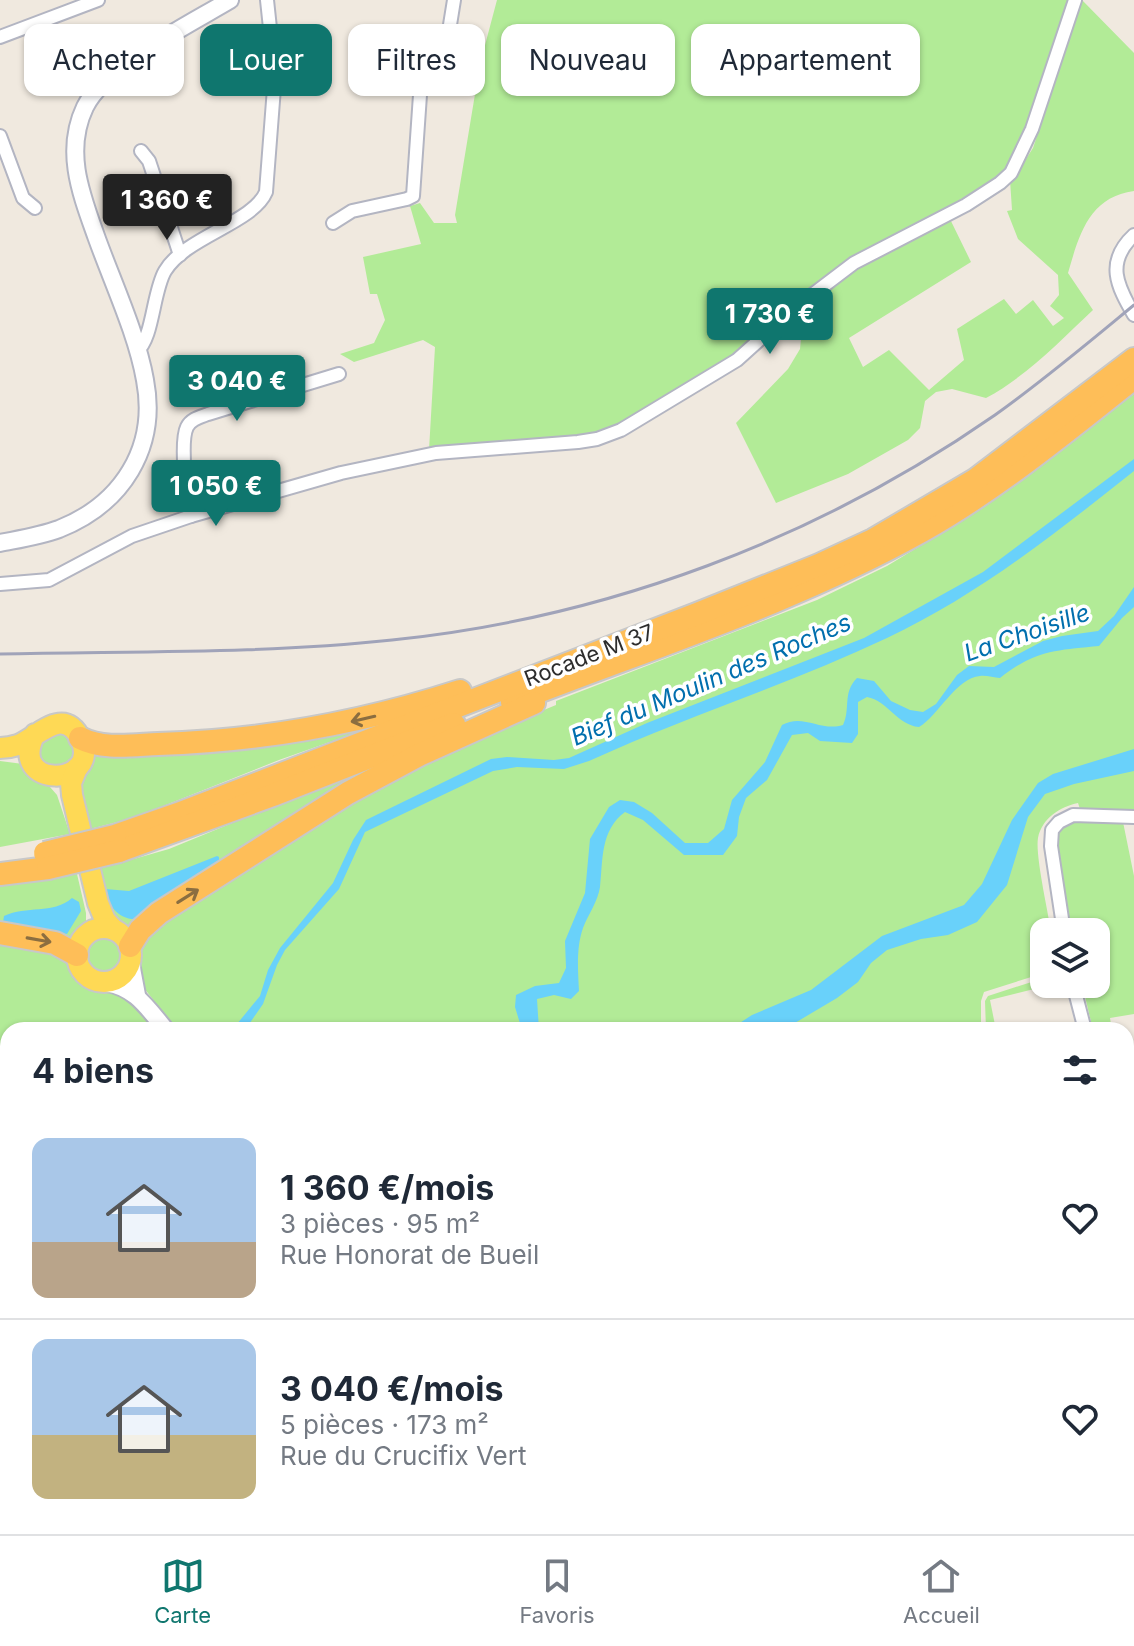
<!DOCTYPE html>
<html lang="fr">
<meta charset="utf-8">
<style>
:root{--surface:#fff;--page:#f6f6f7;--text:#1f2937;--muted:#747a83;--line:#e0e1e3;--accent:#0f766e}
body{margin:0;font-family:Inter,sans-serif;background:var(--page);color:var(--text);height:100vh;display:flex;flex-direction:column;font-size:30px;white-space:nowrap}
*{box-sizing:border-box;margin:0}
p{font-size:26px;color:var(--muted)}
.icon{flex:none;width:44px;height:44px;fill:none;stroke:currentColor;stroke-width:2;stroke-linecap:round;stroke-linejoin:round}
.map{position:relative;flex:1;overflow:hidden}
.sheet{position:absolute;left:0px;top:1022px;width:1134px;height:512px;display:flex;flex-direction:column;background:var(--surface);border-radius:24px 24px 0 0;box-shadow:0 2px 6px #0004}
.sheet>*{flex:none}
.top-card{position:absolute;left:24px;top:24px;width:1086px;height:72px;display:flex;gap:16px}
.fabs{position:absolute;left:1030px;top:918px;display:grid;gap:16px}
.fabs a{display:grid;place-items:center;width:80px;height:80px;border-radius:16px;background:var(--surface);box-shadow:0 2px 6px #0004;font-size:40px}
.price{position:absolute;translate:-50% -68px;padding:0 18px;border-radius:8px;background:var(--accent);color:#fff;font-size:26px;line-height:52px;filter:drop-shadow(0 2px 4px #0008)}
.price::after{content:'';position:absolute;left:50%;top:48px;width:24px;height:18px;margin-left:-12px;background:inherit;clip-path:polygon(0 0,100% 0,50% 100%)}
.price.on{background:#222;color:#fff}
ul{padding:0;list-style:none}
li{display:flex;align-items:center;gap:24px;height:200px;padding:0 32px}
li+li{border-top:2px solid var(--line)}
li span{display:grid;place-items:center;flex:none;width:224px;height:160px;border-radius:16px;color:#555}
li>.icon{margin-inline-start:auto}
span .icon{width:96px;height:96px;fill:#fffc;stroke-width:1}
li b{font-size:34px}
h2{display:flex;justify-content:space-between;align-items:center;height:96px;padding:0 32px;font-size:34px}
.chip{padding:0 28px;border-radius:16px;background:var(--surface);box-shadow:0 2px 6px #0004;font-size:28px;line-height:72px}
.chip.on{background:var(--accent);color:#fff}
.dock{display:flex;justify-content:space-around;align-items:center;height:112px;border-top:2px solid var(--line);background:var(--surface);font-size:22px;color:var(--muted)}
.dock a{display:grid;justify-items:center;gap:4px}
.dock .on{color:var(--accent)}
.map>svg:first-child{display:block}
.green{fill:#b2eb97}
.water{fill:#69d1fa}
.lines{fill:none;stroke-linecap:round;stroke-linejoin:round}
.minor-casing{stroke:#b3b5c2;stroke-width:16}
.tertiary-casing{stroke:#b3b5c2;stroke-width:20}
.primary-casing{stroke:#c8c8c8;stroke-width:24}
.trunk-casing{stroke:#c8c8c8;stroke-width:26}
.minor{stroke:#fff;stroke-width:12}
.tertiary{stroke:#fff;stroke-width:16}
.primary{stroke:#fed955;stroke-width:20}
.trunk{stroke:#febe58;stroke-width:22}
.rail{stroke:#a0a3b9;stroke-width:3}
.trunk-bridge-casing{stroke:#c8c8c8;stroke-width:26;stroke-linecap:butt}
.trunk-bridge{stroke:#febe58;stroke-width:22}
.oneway{stroke:#8b6e40}
.labels{text-anchor:middle;stroke-width:7;stroke-linejoin:round;paint-order:stroke}
.street-label{font-size:22px;fill:#2d2d2d;stroke:#fff}
.water-label{font-size:24px;font-style:italic;fill:#016fae;stroke:#fff}
</style>
<div class="map">
<svg width="1134" height="1534" viewBox="0 0 1134 1534">
<rect width="100%" height="100%" fill="#f0e9df"/>
<g class="green">
<path d="M497 0H1074L1011 173 948 215 971 262 849 338 863 367 889 350 929 390 964 360 957 329 1004 299 1016 314 1033 300 1053 326 1064 318 1050 306 1059 295 1058 275 1018 239 1007 211 1012 210 1010 180 1014 178 1033 148 1082 0 1134 53V191C1089 197 1079 235 1068 273L1093 310C1060 341 1027 376 986 398L952 389 936 392 925 401 920 428 908 440 848 474 776 503 736 423 788 369 800 349 805 300 737 360 597 439 429 450 435 347 423 340 354 362 340 354 374 343 385 320 377 294H370L363 257 421 244 410 206 420 203 434 223H457L455 215 480 64Z"/>
<path d="M1134 394V813L1080 809 1078 803C1060 807 1042 818 1038 838 1035 855 1048 911 1051 932H1044V973L984 992 981 1001V1030H177L140 983C136 966 142 942 153 929L359 798 473 739 556 705V701L817 600 887 566 953 526 996 497Z"/>
<polygon points="392,720 279,760 133,818 86,830 80,782 93,750"/>
<polygon points="59,732 72,741 74,757 65,768 42,764 38,744"/>
<polygon points="410,750 133,932 111,915 95,870 169,849"/>
<polygon points="0,761 23,764 50,787 57,795 70,834 0,847"/>
<polygon points="1066,821 1123,822 1134,876 1134,1014 1110,1018 1112,1030 1093,1030 1082,984 1096,984 1096,932 1068,932 1055,835"/>
<polygon points="77,874 86,913 86,924 74,941 0,928 0,886 51,880"/>
<circle cx="105" cy="955" r="19"/>
<polygon points="0,943 57,953 63,957 85,984 126,997 158,1030 8,1030 8,1288 0,1290"/>
<polygon points="1044,978 1044,984 1054,984 990,1000 996,1030 986,1030 985,1001 988,996"/>
<polygon points="8,1301 8,1526 274,1526 263,1534 0,1534 0,1304"/>
<polygon points="1134,1305 1134,1452 1126,1450 1126,1316 1132,1316"/>
<polygon points="496,1526 595,1526 598,1534 496,1534"/>
</g>
<g class="water">
<path d="M1134 459V471C1056 533 978 595 887 638 790 684 687 716 589 761L564 769 517 767 493 771 365 832 339 889 285 950 277 965 263 1004 245 1030H232L260 996 268 970 280 948 333 883 353 840 366 820 491 759 507 757 554 760 569 758 647 723 864 638 983 572Z"/>
<path d="M1134 587V607L1122 618 1099 646C1058 650 1035 650 1000 678 994 678 986 675 980 676 956 678 938 716 919 727 897 725 888 701 867 697L858 702V734L852 743 820 741 808 733 792 735 767 780 746 798 739 817 737 836 723 855H684L643 820 625 812C600 830 603 861 600 887 598 901 588 915 583 928 576 948 578 970 579 991L571 999 554 995 537 999 539 1030H522L515 1007 516 995 535 986 559 983 566 968 565 941 585 893 590 839 609 807 620 800 634 802 652 813 685 843H708L724 829 732 800 765 762 782 725C803 713 821 732 843 725 851 709 842 693 857 678L874 681 891 701 910 710 923 712 936 704 957 675 969 666 994 667 1043 641 1062 636 1098 631 1114 616Z"/>
<polygon points="1134,749 1134,771 1074,784 1045,794 1028,817 1007,885 977,922 948,935 921,939 887,950 871,963 858,982 837,998 783,1030 729,1030 752,1015 811,990 882,936 964,905 982,884 1012,820 1038,783 1053,774"/>
<path d="M217 856 219 857V863L136 919C119 920 107 905 105 889L129 891Z"/>
<path d="M72 898 79 902 81 911 67 934 3 922 4 916C27 905 52 915 72 898Z"/>
</g>
<g class="lines">
<defs>
<g id="minor">
<polyline points="0,37 98,0"/>
<polyline points="0,136 23,198 35,208"/>
<polyline points="141,151 149,161 180,255"/>
<polyline points="333,223 352,211 407,199 413,196 422,66 449,31 454,0"/>
<path d="M1134 235C1105 262 1117 286 1134 315"/>
<path d="M137 351C153 339 153 291 165 271 185 237 253 223 266 192L275 75 267 0"/>
<path d="M191 516C186 501 180 441 187 427 191 419 200 417 208 414L339 374"/>
<polyline points="0,584 49,580 132,536 191,516 341,473 436,453 578,442 597,439 621,430 737,360 796,307 854,263 966,205 1000,183 1011,173 1032,129 1075,0"/>
<polyline points="1064,932 1051,846 1052,830 1059,822 1073,815 1134,817"/>
<polyline points="1073,984 1085,1030"/>
<polyline points="1126,1058 1134,1058"/>
<polyline points="1126,1252 1134,1252"/>
<polyline points="1126,1517 1134,1519"/>
<polyline points="845,1526 848,1534"/>
<polyline points="752,1534 767,1526"/>
</g>
<g id="tertiary">
<path d="M0 543C20 539 40 536 59 529 122 504 158 448 145 380 137 334 112 281 96 236 81 194 64 151 85 107 105 66 190 24 230 0"/>
<polyline points="131,963 137,995"/>
<path d="M107 983C136 988 148 1009 166 1030"/>
<polyline points="274,1534 286,1526"/>
</g>
<g id="primary">
<path d="M0 748C6 748 12 747 18 745 38 737 64 704 81 740 102 787 6 790 35 734"/>
<polyline points="77,768 71,783 72,795 98,903 105,920 114,930"/>
<circle cx="104" cy="955" r="27"/>
</g>
<g id="trunk">
<path d="M512 702C650 648 793 603 922 531 998 488 1066 432 1134 378"/>
<path d="M80 738C103 750 133 745 158 744 262 741 361 723 460 691"/>
<polyline points="115,836 178,814 697,614 819,565 873,540 975,480 1134,359"/>
<polyline points="119,851 273,795 454,724"/>
<polyline points="0,874 48,868"/>
<polyline points="0,933 55,943 77,955"/>
<polyline points="130,946 140,930 159,913 348,793 419,755 534,703"/>
</g>
</defs>
<use href="#minor" class="minor-casing"/>
<use href="#tertiary" class="tertiary-casing"/>
<use href="#primary" class="primary-casing"/>
<use href="#trunk" class="trunk-casing"/>
<use href="#minor" class="minor"/>
<use href="#tertiary" class="tertiary"/>
<use href="#primary" class="primary"/>
<use href="#trunk" class="trunk"/>
<path class="rail" d="M0 654C130 651 262 654 392 640 607 618 817 539 995 415 1043 381 1088 343 1134 305"/>
<defs>
<g id="trunk-bridge">
<polyline points="45,853 115,836"/>
<polyline points="48,868 119,851"/>
</g>
</defs>
<use href="#trunk-bridge" class="trunk-bridge-casing"/>
<use href="#trunk-bridge" class="trunk-bridge"/>
</g>
<defs><path id="oneway-shaft" d="M-6 0H5M1.5-3L5.5 0L1.5 3" fill="none" stroke-width="1.6" stroke-linecap="round" stroke-linejoin="round" transform="scale(2)"/></defs>
<g class="oneway">
<use href="#oneway-shaft" transform="translate(363 719) rotate(167)"/>
<use href="#oneway-shaft" transform="translate(188 896) rotate(-32)"/>
<use href="#oneway-shaft" transform="translate(39 940) rotate(10)"/>
</g>
<g class="labels">
<g class="street-label">
<text transform="translate(589 655) rotate(-21)" y="8">Rocade M 37</text>
</g>
<g class="water-label">
<text transform="translate(1027 633) rotate(-19)" y="8">La Choisille</text>
<text transform="translate(711 680) rotate(-23)" y="8">Bief du Moulin des Roches</text>
</g>
</g>
</svg>
<div class="fabs">
<a><svg class="icon" aria-label="layers" viewBox="0 0 24 24"><path d="M12 4l9 5-9 5-9-5zM3 14l9 5 9-5"/></svg></a>
</div>
<b class="price on" style="left:167px;top:242px">1 360 €</b>
<b class="price" style="left:770px;top:356px">1 730 €</b>
<b class="price" style="left:237px;top:423px">3 040 €</b>
<b class="price" style="left:216px;top:528px">1 050 €</b>
<div class="top-card">
<a class="chip">Acheter</a>
<a class="chip on">Louer</a>
<a class="chip">Filtres</a>
<a class="chip">Nouveau</a>
<a class="chip">Appartement</a>
</div>
<section class="sheet">
<h2>4 biens<svg class="icon" aria-label="filters" viewBox="0 0 24 24"><path d="M4 7h16M4 17h16"/><circle cx="9" cy="7" r="2"/><circle cx="15" cy="17" r="2"/></svg></h2>
<ul>
<li><span style="background:linear-gradient(#a9c7e8 65%,#b9a48a 0)"><svg class="icon" aria-label="home" viewBox="0 0 24 24"><path d="M3 11l9-7 9 7M6 9v11h12V9"/></svg></span><div><b>1 360 €/mois</b><p>3 pièces · 95 m²</p><p>Rue Honorat de Bueil</p></div><svg class="icon" aria-label="heart" viewBox="0 0 24 24"><path d="M12 20l-8-8c-3-5 5-10 8-4 3-6 11-1 8 4z"/></svg></li>
<li><span style="background:linear-gradient(#a9c7e8 60%,#c2b280 0)"><svg class="icon" aria-label="home" viewBox="0 0 24 24"><path d="M3 11l9-7 9 7M6 9v11h12V9"/></svg></span><div><b>3 040 €/mois</b><p>5 pièces · 173 m²</p><p>Rue du Crucifix Vert</p></div><svg class="icon" aria-label="heart" viewBox="0 0 24 24"><path d="M12 20l-8-8c-3-5 5-10 8-4 3-6 11-1 8 4z"/></svg></li>
</ul>
</section>
</div>
<nav class="dock">
<a class="on"><svg class="icon" aria-label="map" viewBox="0 0 24 24"><path d="M3 6l6-2 6 2 6-2v14l-6 2-6-2-6 2zM9 4v14M15 6v14"/></svg>Carte</a>
<a><svg class="icon" aria-label="saved" viewBox="0 0 24 24"><path d="M7 4h10v16l-5-4-5 4z"/></svg>Favoris</a>
<a><svg class="icon" aria-label="home" viewBox="0 0 24 24"><path d="M3 11l9-7 9 7M6 9v11h12V9"/></svg>Accueil</a>
</nav>
